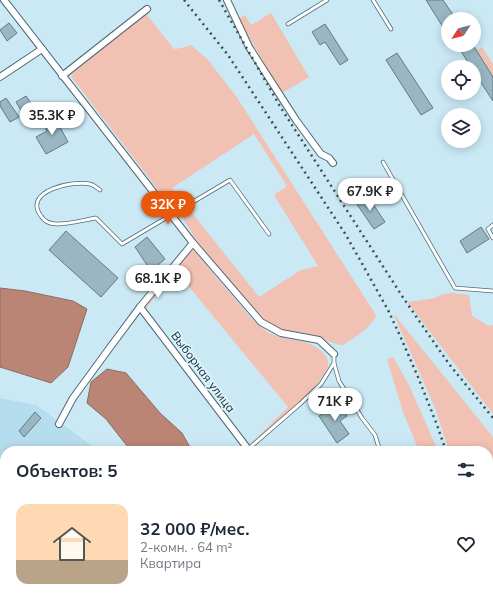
<!DOCTYPE html>
<html lang="ru">
<meta charset="utf-8">
<style>
:root{--surface:#fff;--page:#f2f2f3;--text:#1f2937;--muted:#747a83;--line:#e0e1e3;--accent:#ea580c}
body{margin:0;font-family:Mulish,sans-serif;background:var(--page);color:var(--text);height:100vh;display:flex;flex-direction:column;font-size:15px;white-space:nowrap}
*{box-sizing:border-box;margin:0}
p{font-size:13px;color:var(--muted)}
.icon{flex:none;width:22px;height:22px;fill:none;stroke:currentColor;stroke-width:2;stroke-linecap:round;stroke-linejoin:round}
.map{position:relative;flex:1;overflow:hidden}
.drawer{position:absolute;left:0px;top:446px;width:493px;height:156px;display:flex;flex-direction:column;background:var(--surface);border-radius:16px 16px 0 0;box-shadow:0 2px 10px #0003}
.drawer>*{flex:none}
.needle{width:26px;rotate:234deg}
.fabs{position:absolute;left:441px;top:12px;display:grid;gap:8px}
.fabs a{display:grid;place-items:center;width:40px;height:40px;border-radius:50%;background:var(--surface);box-shadow:0 2px 10px #0003;font-size:20px}
.price{position:absolute;translate:-50% -34px;padding:0 9px;border-radius:14px;background:#fff;color:#222;font-size:13px;line-height:26px;filter:drop-shadow(0 1px 2px #0008)}
.price::after{content:'';position:absolute;left:50%;top:24px;width:12px;height:9px;margin-left:-6px;background:inherit;clip-path:polygon(0 0,100% 0,50% 100%)}
.price.selected{background:var(--accent);color:#fff}
ul{padding:0;list-style:none}
li{display:flex;align-items:center;gap:12px;height:100px;padding:0 16px}
li+li{border-top:1px solid var(--line)}
li span{display:grid;place-items:center;flex:none;width:112px;height:80px;border-radius:12px;color:#555}
li>.icon{margin-inline-start:auto}
span .icon{width:48px;height:48px;fill:#fffc;stroke-width:1}
li b{font-size:17px}
h2{display:flex;justify-content:space-between;align-items:center;height:48px;padding:0 16px;font-size:17px}
.map>svg:first-child{display:block}
.built{fill:#b6dded}
.green{fill:#f1c1b3}
.water{fill:#bb8575;stroke:#8d6b62}
.building{fill:#99b6c2;stroke:#607b86}
.lines{fill:none;stroke-linecap:round;stroke-linejoin:round}
.lane-casing{stroke:#4f6a75;stroke-width:4.5}
.street-casing{stroke:#4f6a75;stroke-width:8}
.lane{stroke:#fff;stroke-width:3}
.street{stroke:#fff;stroke-width:6}
.rail{stroke:#3e4d53;stroke-width:2.5;stroke-dasharray:2 4;stroke-linecap:butt}
.labels{text-anchor:middle;stroke-width:3.5;stroke-linejoin:round;paint-order:stroke}
.street-label{font-size:12px;fill:#232f34;stroke:#dcf5ff}
</style>
<div class="map">
<svg width="493" height="602" viewBox="0 0 493 602">
<rect width="100%" height="100%" fill="#cae9f5"/>
<polygon class="built" points="0,398 36,405 99,451 5,451 5,597 226,597 230,602 0,602"/>
<g class="green">
<polygon points="271,13 309,77 282,93 238,19 245,15 251,25"/>
<path d="M146 14 174 49 182 48 191 45 208 60 236 96 374 312 376 316C369 329 355 337 343 345 335 345 327 340 319 338 295 332 279 335 260 317L198 243 182 217V213L189 209 259 297 301 270 318 266 274 195 287 186 254 134 172 188 184 203 176 206 169 204 72 78 71 74 76 68Z"/>
<polygon points="482,47 493,64 493,77 476,51"/>
<path d="M194 250C207 267 221 283 235 299 244 310 254 323 266 331 283 342 305 337 320 350 325 354 329 360 328 366 323 387 267 430 249 445L288 407 176 271 144 311V306L190 251Z"/>
<polygon points="453,293 469,295 472,316 489,326 493,325 493,414 408,303 409,302 435,298 442,294"/>
<polygon points="393,313 493,437 493,602 486,602 485,597 488,597 488,451 449,451 436,410"/>
<polygon points="393,357 409,385 438,451 419,451 403,412 387,359"/>
</g>
<g class="water">
<polygon points="0,288 25,291 73,301 87,309 68,367 51,383 0,367"/>
<polygon points="107,369 126,373 160,413 182,433 192,451 131,451 106,419 87,403 91,382"/>
</g>
<g class="building">
<polygon points="426,0 443,0 456,19 448,19 448,35"/>
<polygon points="9,23 17,33 7,41 0,30"/>
<polygon points="325,24 348,60 340,65 325,42 320,45 312,32"/>
<polygon points="464,45 473,45 493,77 493,101 474,72 474,67 471,67 459,48"/>
<polygon points="397,53 433,108 421,115 386,60"/>
<polygon points="26,96 36,110 25,117 16,102"/>
<polygon points="6,98 19,117 10,122 0,106 0,102"/>
<polygon points="54,116 68,142 46,154 36,137 47,131 43,122"/>
<polygon points="367,195 385,222 374,229 356,203"/>
<polygon points="481,227 489,239 467,253 460,241"/>
<polygon points="66,231 118,278 101,297 49,250"/>
<polygon points="147,237 165,259 151,271 135,247"/>
<polygon points="337,402 347,416 340,421 349,434 337,443 319,416"/>
<polygon points="35,412 41,418 24,437 19,431"/>
<polygon points="0,563 5,570 5,589 0,593"/>
<polygon points="39,597 55,597 50,602 43,602"/>
<polygon points="77,597 99,597 93,602 71,602"/>
<polygon points="412,597 414,597 416,602 399,602 399,601"/>
</g>
<g class="lines">
<defs>
<g id="lane">
<polyline points="373,0 391,29"/>
<polyline points="288,24 327,0"/>
<polyline points="383,162 455,288 493,291"/>
<path d="M100 190C97 188 94 185 90 184 73 180 22 191 41 216 44 221 50 224 57 224 69 224 84 220 96 218L122 244 230 180 269 234"/>
<polyline points="493,225 488,229 493,238"/>
<polyline points="334,363 339,381 362,418 375,435 380,451"/>
<polyline points="247,450 300,404 321,384 334,363 334,354"/>
<polyline points="392,597 393,602"/>
<polyline points="238,602 243,597"/>
</g>
<g id="street">
<polyline points="4,0 193,243 261,322 281,333 319,340 334,354"/>
<polyline points="227,0 249,47 296,120 321,154 329,158 333,163"/>
<polyline points="62,76 147,9"/>
<polyline points="0,77 42,49"/>
<polyline points="140,307 248,449"/>
<polyline points="59,424 73,398 111,346 140,307 193,243"/>
</g>
</defs>
<use href="#lane" class="lane-casing"/>
<use href="#street" class="street-casing"/>
<use href="#lane" class="lane"/>
<use href="#street" class="street"/>
<g class="rail">
<polyline points="184,0 228,55 346,235 388,310 401,338 418,377 437,425 446,451"/>
<polyline points="219,0 281,108 404,299 449,364 493,418"/>
<polyline points="482,597 483,602"/>
</g>
</g>
<g class="labels">
<g class="street-label">
<text transform="translate(203 372) rotate(53)" y="4">Выборная улица</text>
</g>
</g>
</svg>
<div class="fabs">
<a><svg class="needle" viewBox="-14 -14 28 28"><path d="M0-13l5 13h-10z" fill="#e53935"/><path d="M0 13l5-13h-10z" fill="#747a83"/></svg></a>
<a><svg class="icon" aria-label="locate" viewBox="0 0 24 24"><circle cx="12" cy="12" r="6"/><path d="M12 2v4M12 18v4M2 12h4M18 12h4"/></svg></a>
<a><svg class="icon" aria-label="layers" viewBox="0 0 24 24"><path d="M12 4l9 5-9 5-9-5zM3 14l9 5 9-5"/></svg></a>
</div>
<b class="price" style="left:52px;top:136px">35.3K ₽</b>
<b class="price" style="left:370px;top:212px">67.9K ₽</b>
<b class="price selected" style="left:168px;top:225px">32K ₽</b>
<b class="price" style="left:158px;top:299px">68.1K ₽</b>
<b class="price" style="left:335px;top:422px">71K ₽</b>
<section class="drawer">
<h2>Объектов: 5<svg class="icon" aria-label="filters" viewBox="0 0 24 24"><path d="M4 7h16M4 17h16"/><circle cx="9" cy="7" r="2"/><circle cx="15" cy="17" r="2"/></svg></h2>
<ul>
<li><span style="background:linear-gradient(#ffd9b3 70%,#b9a48a 0)"><svg class="icon" aria-label="home" viewBox="0 0 24 24"><path d="M3 11l9-7 9 7M6 9v11h12V9"/></svg></span><div><b>32 000 ₽/мес.</b><p>2-комн. · 64 m²</p><p>Квартира</p></div><svg class="icon" aria-label="heart" viewBox="0 0 24 24"><path d="M12 20l-8-8c-3-5 5-10 8-4 3-6 11-1 8 4z"/></svg></li>
</ul>
</section>
</div>
